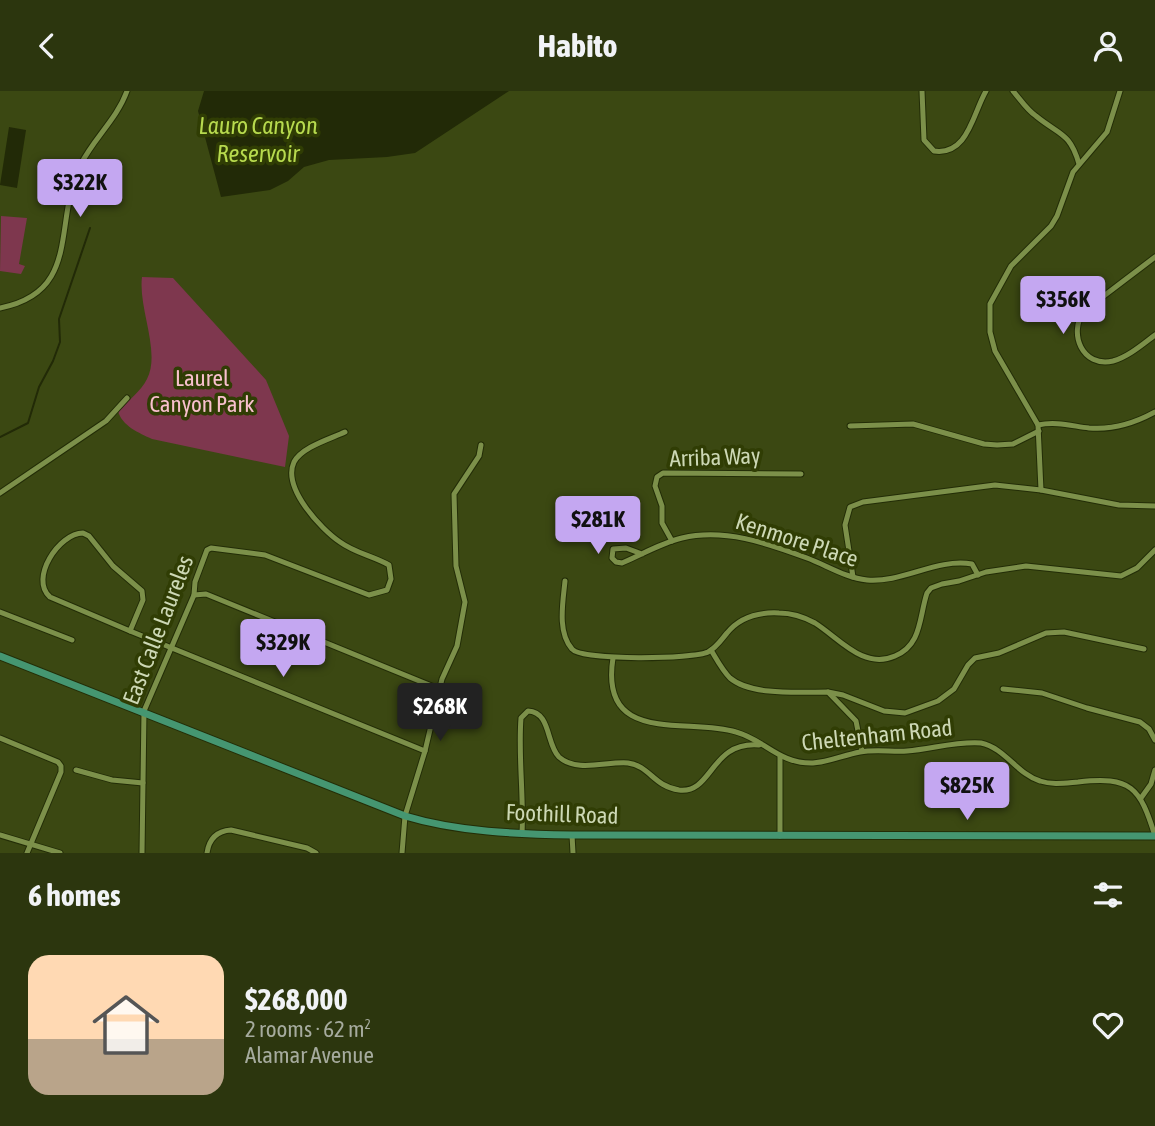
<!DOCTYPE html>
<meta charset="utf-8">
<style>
:root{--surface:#2c360e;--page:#38411c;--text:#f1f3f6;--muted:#a6ab9e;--accent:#c4a7f1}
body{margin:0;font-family:"Asap Condensed",sans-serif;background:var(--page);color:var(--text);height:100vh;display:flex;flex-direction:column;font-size:26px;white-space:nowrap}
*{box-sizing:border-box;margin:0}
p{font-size:23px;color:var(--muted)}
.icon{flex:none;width:38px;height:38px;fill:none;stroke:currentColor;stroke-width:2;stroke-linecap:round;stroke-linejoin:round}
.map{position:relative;height:762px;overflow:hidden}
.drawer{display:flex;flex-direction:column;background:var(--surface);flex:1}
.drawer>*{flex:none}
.price{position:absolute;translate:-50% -60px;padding:0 16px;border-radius:7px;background:var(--accent);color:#111;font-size:23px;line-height:46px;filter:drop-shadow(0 2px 4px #0008)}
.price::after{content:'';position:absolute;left:50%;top:42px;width:21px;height:16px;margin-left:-10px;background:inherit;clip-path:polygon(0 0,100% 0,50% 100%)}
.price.current{background:#222;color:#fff}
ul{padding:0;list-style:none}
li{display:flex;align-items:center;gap:21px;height:175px;padding:0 28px}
li span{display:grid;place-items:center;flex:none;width:196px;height:140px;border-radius:21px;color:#555}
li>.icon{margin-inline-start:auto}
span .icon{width:84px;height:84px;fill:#fffc;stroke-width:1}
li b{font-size:30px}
h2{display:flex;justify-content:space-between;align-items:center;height:84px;padding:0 28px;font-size:30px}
header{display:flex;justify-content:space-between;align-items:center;height:91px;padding:0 28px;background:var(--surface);font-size:32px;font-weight:700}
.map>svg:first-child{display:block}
.green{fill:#7e374e}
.water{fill:#222a07}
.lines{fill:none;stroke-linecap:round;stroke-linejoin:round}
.stream{stroke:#222a07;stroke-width:2}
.minor-casing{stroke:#232d07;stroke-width:7}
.major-casing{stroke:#232d07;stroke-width:9}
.minor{stroke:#7c904a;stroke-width:5}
.major{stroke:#459671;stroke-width:7}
.labels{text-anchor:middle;stroke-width:7;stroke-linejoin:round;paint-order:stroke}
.park-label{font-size:23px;fill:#f9c0ce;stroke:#303d04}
.street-label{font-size:23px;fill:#cdd8b5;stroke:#303d04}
.water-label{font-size:24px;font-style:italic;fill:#b7da4e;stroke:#303d04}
</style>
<header><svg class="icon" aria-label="back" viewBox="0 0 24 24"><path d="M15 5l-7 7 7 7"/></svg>Habito<svg class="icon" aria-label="person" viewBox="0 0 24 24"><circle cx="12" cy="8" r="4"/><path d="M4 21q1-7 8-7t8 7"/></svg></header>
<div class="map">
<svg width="1155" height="762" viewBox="0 0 1155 762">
<rect width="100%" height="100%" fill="#3b4812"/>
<g class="green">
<polygon points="1,125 27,127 19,173 25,175 21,183 0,180"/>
<path d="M142 186 173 187 266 289 289 345 285 376 152 348C139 342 122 335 118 320 128 310 141 300 147 288 161 261 138 217 142 186Z"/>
</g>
<g class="water">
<polygon points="204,0 509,0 415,62 387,66 329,69 304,76 288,90 270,99 221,106 198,20"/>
<polygon points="9,36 26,39 17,97 0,94"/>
</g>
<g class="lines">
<polyline class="stream" points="0,346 28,332 39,296 53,270 60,251 59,228 90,137"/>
<defs>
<g id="minor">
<path d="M922 0 924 49 934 60C968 65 973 22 986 0"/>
<path d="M1013 0C1020 8 1027 19 1036 25 1059 44 1070 41 1079 73"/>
<path d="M1155 166 1084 220C1068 242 1082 277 1113 270 1128 266 1143 253 1155 244"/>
<path d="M0 217C83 201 52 129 81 73 94 47 117 28 127 0"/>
<path d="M1038 334C1056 330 1072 335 1089 337 1112 339 1135 332 1155 321"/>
<polyline points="850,335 913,333 984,353 997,354 1013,353 1039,340"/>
<polyline points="1041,399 1038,334 995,260 990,241 990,213 1011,175 1051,135 1057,125 1073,81 1107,41 1120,0"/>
<polyline points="0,402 106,330 127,307"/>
<path d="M83 442 89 445 113 475 142 500 143 509 130 540 50 506C29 488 59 442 83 442Z"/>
<polyline points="672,450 662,432 662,415 655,395 657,386 663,382 801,383"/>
<path d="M642 463 626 457 613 458 612 467 616 471 622 472C641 464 661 452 682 447 724 437 767 452 807 467 826 474 846 487 867 489 903 492 936 467 972 473L978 484"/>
<polyline points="853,486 845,434 850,416 863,411 995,394 1041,399 1119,414 1155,415"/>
<path d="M565 490C563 511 557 541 572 558 582 570 694 568 708 561 717 556 721 549 727 542 740 526 759 521 779 522 792 522 804 526 815 532 839 547 863 579 895 565 922 554 919 526 927 502L931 497 942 493 959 490 986 481 1026 475 1121 485 1137 477 1155 459"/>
<polyline points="194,504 206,503 439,598"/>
<polyline points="0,521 72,549"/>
<polyline points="130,540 425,660"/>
<path d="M711 559C717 569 722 579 730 587 751 605 801 601 828 601L856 630 862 660"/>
<path d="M613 567C599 655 687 626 736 641 765 649 779 673 813 672 829 671 844 664 860 661 875 658 892 661 907 660 932 658 957 650 981 652 1005 657 1017 683 1040 690 1052 694 1065 692 1078 691 1131 685 1140 696 1155 745"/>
<polyline points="1003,598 1042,602 1087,617 1140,631 1149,638 1155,649"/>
<polyline points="828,601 843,604 884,620 905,622 938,610 954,598 968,574 975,567 999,562 1046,542 1064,541 1144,558"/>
<polyline points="0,647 58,671 61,675 61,681 27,762"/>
<polyline points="76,679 112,689 143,692"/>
<polyline points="1141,707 1151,693 1155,679"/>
<path d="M522 743C524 704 518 665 521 627L528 620C551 621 546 653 559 666 577 682 607 670 628 672 650 675 653 695 679 699 713 703 710 650 759 654"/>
<polyline points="0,744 60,762"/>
<polyline points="572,744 573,762"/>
<polyline points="780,745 780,666"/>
<path d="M142 762 144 620 194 504 195 491 207 459 211 457 265 464 369 504 387 499 391 488 389 474C373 465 355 462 340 451 321 438 282 397 294 371 302 356 330 348 345 341"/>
<path d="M207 762C209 748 217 740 231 739L307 757 316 762"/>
<polyline points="402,762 405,725 425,660 442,588 457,555 465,511 456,475 454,403 479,365 481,354"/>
</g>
<path id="major" d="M0 565 405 725C458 741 517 743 572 744L1155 745"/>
</defs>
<use href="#minor" class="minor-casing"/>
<use href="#major" class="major-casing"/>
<use href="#minor" class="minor"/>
<use href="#major" class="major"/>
</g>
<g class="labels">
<g class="park-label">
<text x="202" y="295">Laurel<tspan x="202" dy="26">Canyon Park</tspan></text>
</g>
<g class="street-label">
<text transform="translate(715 366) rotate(-2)" y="8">Arriba Way</text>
<text transform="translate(797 449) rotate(18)" y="8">Kenmore Place</text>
<text transform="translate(158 539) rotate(-69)" y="8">East Calle Laureles</text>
<text transform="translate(877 644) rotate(-6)" y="8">Cheltenham Road</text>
<text transform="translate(562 723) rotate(2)" y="8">Foothill Road</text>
</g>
<g class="water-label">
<text x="258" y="43">Lauro Canyon<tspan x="258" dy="28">Reservoir</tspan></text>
</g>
</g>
</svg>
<b class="price" style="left:80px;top:128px">$322K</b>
<b class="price" style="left:1063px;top:245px">$356K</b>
<b class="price" style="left:598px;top:465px">$281K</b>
<b class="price" style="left:283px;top:588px">$329K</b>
<b class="price current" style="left:440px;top:652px">$268K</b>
<b class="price" style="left:967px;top:731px">$825K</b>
</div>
<section class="drawer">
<h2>6 homes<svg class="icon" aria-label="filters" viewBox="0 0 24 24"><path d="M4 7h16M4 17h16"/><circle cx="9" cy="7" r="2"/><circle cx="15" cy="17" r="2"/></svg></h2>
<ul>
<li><span style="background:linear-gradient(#ffd9b3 60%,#b9a48a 0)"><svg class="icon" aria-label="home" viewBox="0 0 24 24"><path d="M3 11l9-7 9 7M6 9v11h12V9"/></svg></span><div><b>$268,000</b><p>2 rooms · 62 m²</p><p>Alamar Avenue</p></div><svg class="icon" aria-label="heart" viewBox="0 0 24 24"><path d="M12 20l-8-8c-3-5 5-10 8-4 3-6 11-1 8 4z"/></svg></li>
</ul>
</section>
